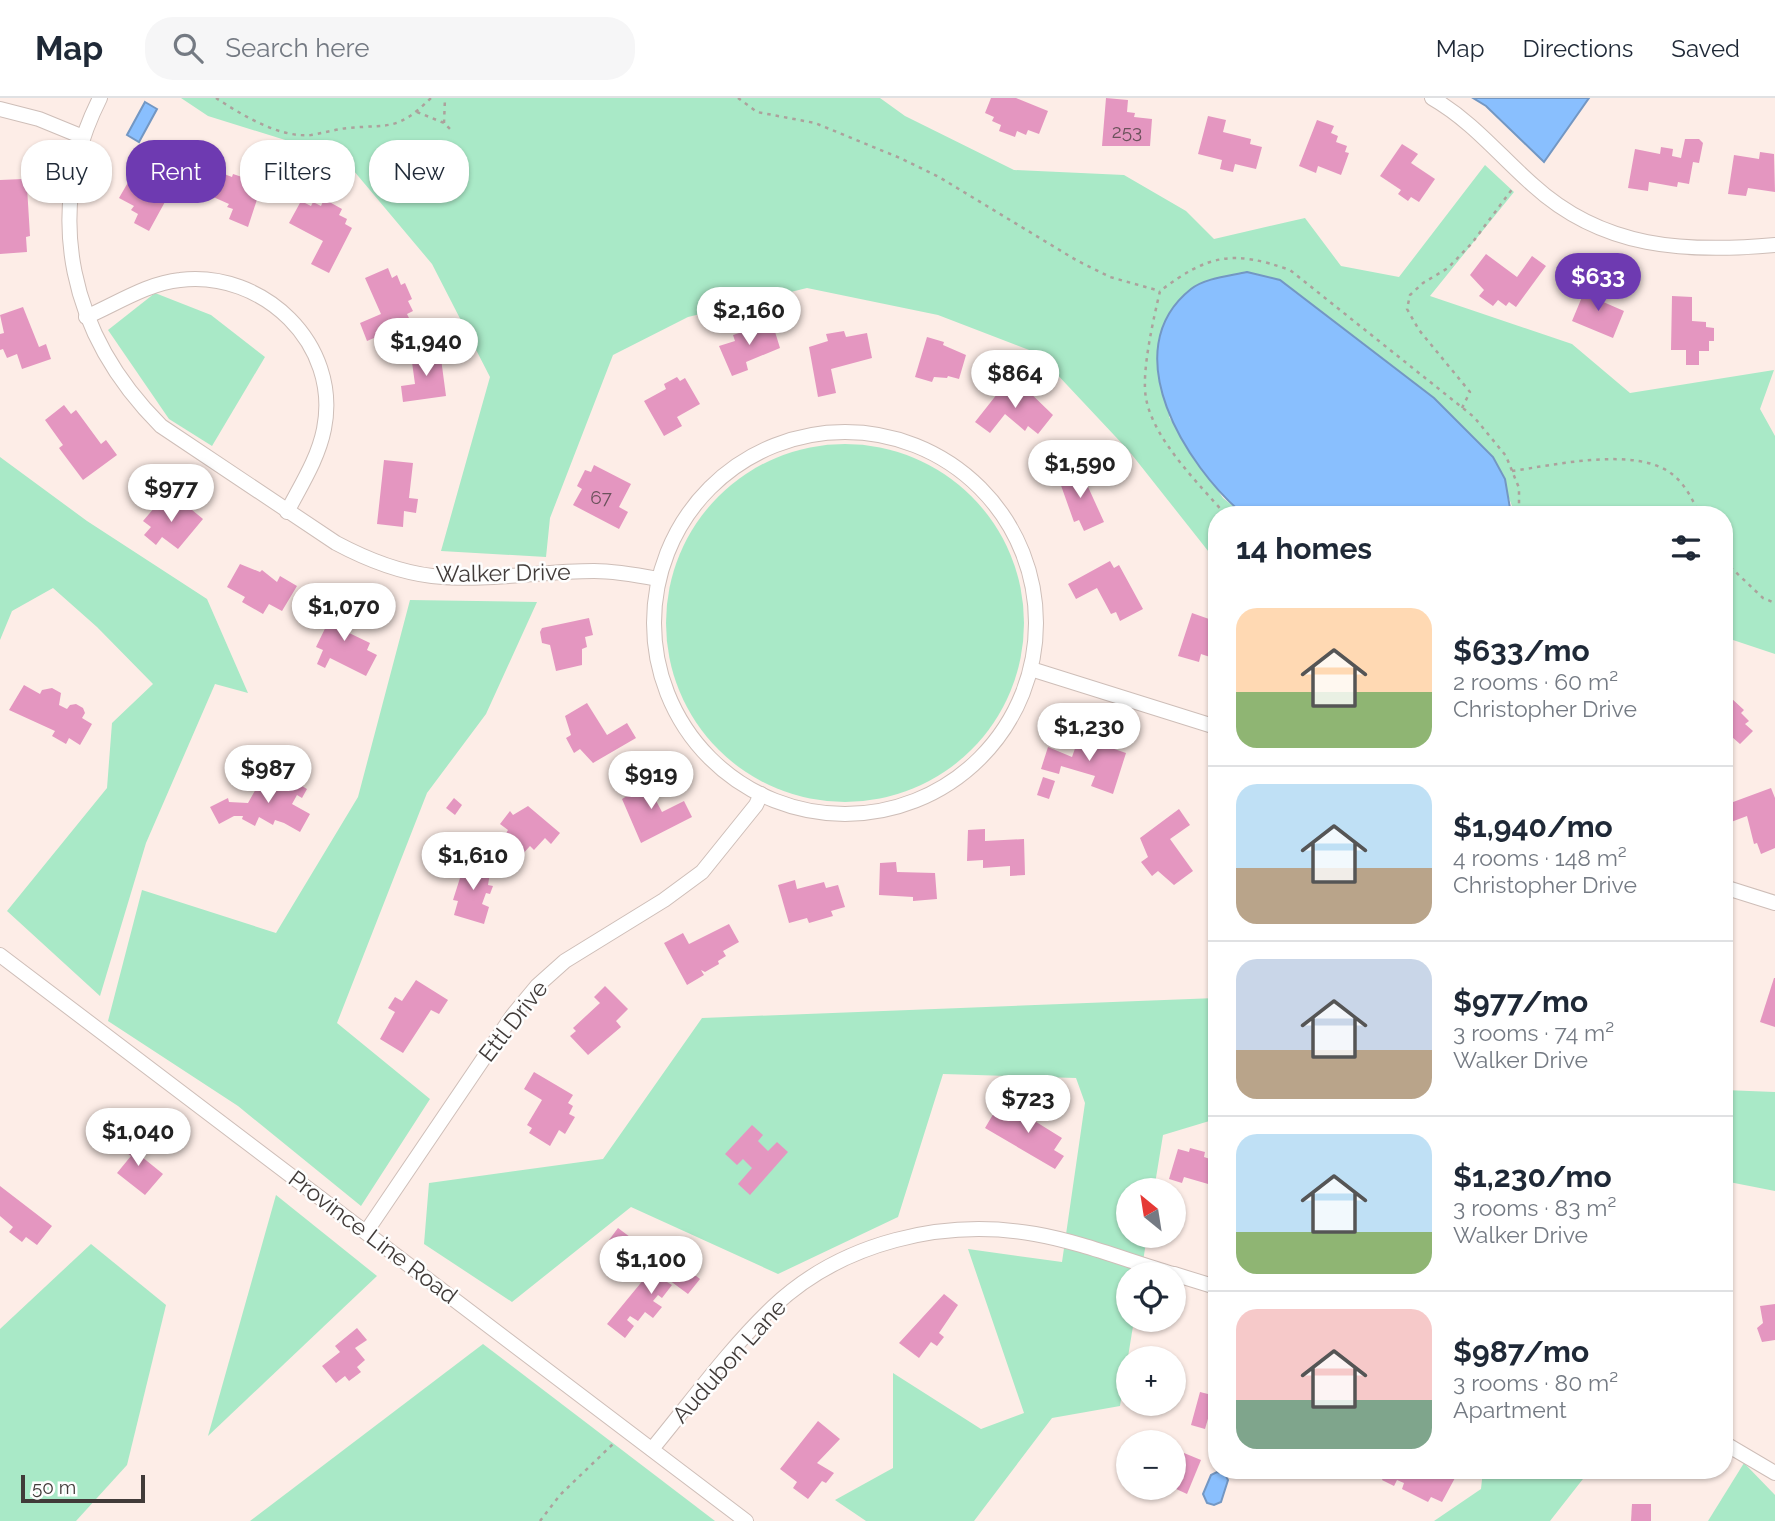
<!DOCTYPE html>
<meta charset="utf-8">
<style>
:root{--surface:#fff;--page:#f6f6f7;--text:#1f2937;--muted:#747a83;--line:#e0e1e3;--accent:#6e3ab1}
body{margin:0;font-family:Raleway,sans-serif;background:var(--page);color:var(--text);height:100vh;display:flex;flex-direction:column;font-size:26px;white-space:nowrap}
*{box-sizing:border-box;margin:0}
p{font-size:23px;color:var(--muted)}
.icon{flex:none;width:38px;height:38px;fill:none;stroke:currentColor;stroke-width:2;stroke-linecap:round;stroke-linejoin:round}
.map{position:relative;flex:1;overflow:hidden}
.sheet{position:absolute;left:1208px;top:408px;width:525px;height:973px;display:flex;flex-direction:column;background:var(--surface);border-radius:28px;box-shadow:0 2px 5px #0004}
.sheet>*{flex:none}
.banner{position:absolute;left:21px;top:42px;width:665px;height:63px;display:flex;gap:14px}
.needle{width:46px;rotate:330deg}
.fabs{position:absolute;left:1116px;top:1080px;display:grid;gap:14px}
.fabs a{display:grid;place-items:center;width:70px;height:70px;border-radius:50%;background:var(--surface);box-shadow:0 2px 5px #0004;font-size:35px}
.scale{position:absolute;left:21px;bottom:18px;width:124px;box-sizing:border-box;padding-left:7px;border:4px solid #413b39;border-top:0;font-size:19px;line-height:24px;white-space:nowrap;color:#413b39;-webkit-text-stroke:5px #fefefe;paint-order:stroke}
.price{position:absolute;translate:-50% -60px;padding:0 16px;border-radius:24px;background:#fff;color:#222;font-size:23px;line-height:46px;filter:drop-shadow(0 2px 4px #0008)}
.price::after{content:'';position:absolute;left:50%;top:42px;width:21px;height:16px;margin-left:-10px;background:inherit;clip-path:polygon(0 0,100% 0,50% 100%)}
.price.on{background:var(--accent);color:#fff}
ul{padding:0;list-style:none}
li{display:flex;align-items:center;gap:21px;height:175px;padding:0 28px}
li+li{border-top:2px solid var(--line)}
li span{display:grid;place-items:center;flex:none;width:196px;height:140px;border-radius:21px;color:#555}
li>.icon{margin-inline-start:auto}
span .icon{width:84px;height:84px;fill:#fffc;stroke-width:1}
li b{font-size:30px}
h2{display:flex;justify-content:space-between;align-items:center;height:84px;padding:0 28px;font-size:30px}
.pill{padding:0 24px;border-radius:28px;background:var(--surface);box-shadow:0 2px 5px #0004;font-size:24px;line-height:63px}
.pill.on{background:var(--accent);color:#fff}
header{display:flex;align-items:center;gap:42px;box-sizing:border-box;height:98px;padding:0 35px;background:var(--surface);border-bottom:2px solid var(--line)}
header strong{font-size:33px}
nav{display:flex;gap:38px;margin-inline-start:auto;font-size:24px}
.search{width:490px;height:63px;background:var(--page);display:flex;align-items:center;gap:18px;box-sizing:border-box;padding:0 24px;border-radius:28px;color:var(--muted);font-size:26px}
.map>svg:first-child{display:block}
.green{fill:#a9e9c7}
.water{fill:#89bffe;stroke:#7397c3;stroke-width:2}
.building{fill:#e496c0}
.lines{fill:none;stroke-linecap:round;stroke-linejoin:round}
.street-casing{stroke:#cebeb8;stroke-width:16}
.path{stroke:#aca19c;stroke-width:2.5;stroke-dasharray:3.5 5;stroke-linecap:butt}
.street{stroke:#fff;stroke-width:14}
.labels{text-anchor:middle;stroke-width:5;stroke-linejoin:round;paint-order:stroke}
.number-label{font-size:19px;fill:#6a525b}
.street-label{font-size:23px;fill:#413b39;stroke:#fefefe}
</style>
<header>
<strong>Map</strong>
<div class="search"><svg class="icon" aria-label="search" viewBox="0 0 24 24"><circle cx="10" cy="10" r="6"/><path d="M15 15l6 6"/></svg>Search here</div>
<nav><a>Map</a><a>Directions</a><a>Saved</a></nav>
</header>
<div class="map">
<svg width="1775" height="1423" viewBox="0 0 1775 1423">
<rect width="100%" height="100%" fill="#fdede7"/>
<g class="green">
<polygon points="181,0 880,0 905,18 1014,72 1124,77 1186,113 1214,141 1305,120 1341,168 1399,179 1485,67 1514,94 1430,198 1572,246 1630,295 1774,272 1760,311 1775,338 1775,556 1724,539 1724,416 1511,416 1512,408 1493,359 1434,300 1280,182 1169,319 1223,400 1243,416 1216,416 1216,463 1129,353 1037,255 938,217 807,190 688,219 613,257 550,420 546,459 441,453 490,279 432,166 343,60 208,18"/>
<polygon points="155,195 211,217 265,259 212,348 169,321 108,232"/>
<circle cx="845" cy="525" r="179"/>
<polygon points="0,359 87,423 207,501 248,595 215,586 146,745 100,898 7,813 107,690 112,625 153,586 97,529 53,490 12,513 0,542"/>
<polygon points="410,502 537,504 486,616 427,695 337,925 430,1001 361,1108 238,1008 108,923 142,792 276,835 358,699"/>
<polygon points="1216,900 1216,1021 1163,1037 1154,1092 1129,1092 1129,1138 1147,1138 1141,1176 1129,1176 1129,1222 1134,1222 1120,1308 1052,1320 974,1423 866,1423 835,1402 893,1370 893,1275 981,1331 1024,1315 968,1151 1062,1164 1085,1005 1076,980 943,976 898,1119 778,1176 631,1109 512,1204 424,1146 429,1085 603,1061 702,920"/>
<polygon points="1724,992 1775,994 1775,1093 1724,1083"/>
<polygon points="276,1097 377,1178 208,1338"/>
<polygon points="91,1146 166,1207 127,1367 76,1423 0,1423 0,1231"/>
<polygon points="483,1246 715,1423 250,1423"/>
<polygon points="1744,1365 1775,1397 1775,1423 1708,1423"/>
<polygon points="1483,1372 1590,1372 1550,1423 1434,1423 1481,1391"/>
</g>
<g class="water">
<polygon points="1473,0 1589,0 1544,64 1486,8"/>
<polygon points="145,4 157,11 139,44 127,37"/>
<path d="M1247 174 1280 182 1434 300 1493 359 1505 381 1511 416H1243C1187 369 1113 253 1191 191 1205 180 1229 178 1247 174Z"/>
<polygon points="1217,1374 1225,1376 1228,1382 1221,1404 1214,1407 1207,1405 1203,1396 1211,1377"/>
</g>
<g class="building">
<polygon points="991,0 1016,0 1048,13 1039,36 1028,32 1026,37 1017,33 1015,39 999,33 1001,27 992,23 994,19 985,15"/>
<polygon points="1106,0 1128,2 1127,14 1135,15 1134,19 1152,21 1150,48 1102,48"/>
<polygon points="1208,18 1226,22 1223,34 1251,41 1250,46 1262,49 1256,71 1235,66 1233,74 1220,71 1222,62 1198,56"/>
<polygon points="1317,22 1334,28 1331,35 1338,38 1336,44 1347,48 1345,54 1349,55 1341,77 1318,68 1316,75 1299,68"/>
<polygon points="1685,41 1699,41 1703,45 1699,65 1693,64 1689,86 1678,84 1677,89 1649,84 1648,93 1628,90 1635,51 1660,56 1661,49 1673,51 1672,58 1681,60"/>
<polygon points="1402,46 1418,56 1411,65 1435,81 1419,104 1411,99 1408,103 1398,96 1401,92 1380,78"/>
<polygon points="1760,54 1774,56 1775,94 1748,90 1746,98 1728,96 1734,57 1759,61"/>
<polygon points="211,71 232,79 233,76 248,81 254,76 264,80 248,129 229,121 233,111 227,109 229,106 202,94"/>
<polygon points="134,74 172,91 149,133 134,125 138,116 131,112 134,108 119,100"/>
<polygon points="23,81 24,89 27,89 30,138 26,139 27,154 0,156 0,82"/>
<polygon points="324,101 342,111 339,117 347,121 345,126 352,130 329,175 311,166 323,143 289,125 301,103 311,108 313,104 321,108"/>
<polygon points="1486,156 1517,179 1532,158 1546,168 1516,209 1509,204 1506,208 1498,202 1493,208 1479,198 1484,192 1470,177"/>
<polygon points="388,170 392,180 397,177 401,187 405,185 412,201 408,203 413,213 407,216 411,224 367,243 360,225 381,216 365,180"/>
<polygon points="1587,187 1605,194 1601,203 1624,213 1613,240 1572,223"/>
<polygon points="1672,198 1692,199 1692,223 1706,224 1706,229 1714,230 1714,243 1709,243 1709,253 1699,253 1699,267 1686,267 1686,252 1671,252"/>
<polygon points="23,209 39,249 46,246 51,261 22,271 17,256 7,260 3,251 0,252 0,236 4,235 0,217"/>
<polygon points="772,224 780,250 746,264 748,272 732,278 719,248 735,243 733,237"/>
<polygon points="844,233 846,239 867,235 872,260 831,271 836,295 818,299 809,249 828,243 826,236"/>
<polygon points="927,239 944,244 943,247 966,257 959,281 948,278 947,280 934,279 932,284 915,279"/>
<polygon points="440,253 446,298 403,304 401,288 415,286 411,257"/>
<polygon points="677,279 680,283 685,280 700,306 677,319 682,328 664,338 644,303 666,291 664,286"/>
<polygon points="1005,286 1011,291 1015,287 1022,292 1024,289 1053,317 1038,336 1028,328 1025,333 1005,316 990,335 975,324"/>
<polygon points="64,307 71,316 76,312 101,346 106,342 117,357 83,382 59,350 63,347 45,322"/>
<polygon points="384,362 413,365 409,400 418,401 416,415 404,413 403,429 377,426"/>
<polygon points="594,367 631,386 619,409 628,414 619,431 573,407 582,391 577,388 585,372 591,374"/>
<polygon points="1079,369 1104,424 1084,433 1079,422 1074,424 1058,379"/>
<polygon points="161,402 172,411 176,407 182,412 186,407 203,421 178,451 162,439 156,447 144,437 151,429 143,423"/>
<polygon points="1110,463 1114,470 1119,467 1143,511 1120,523 1116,514 1111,516 1097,490 1076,501 1068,486"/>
<polygon points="240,466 260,474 262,472 277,484 280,478 297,488 282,513 269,506 263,516 242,504 245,499 227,489"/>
<polygon points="338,504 355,512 345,533 370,545 367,552 377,557 366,578 330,560 325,570 317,566 323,552 316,549"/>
<polygon points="1192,515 1209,521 1208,526 1216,528 1216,561 1201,556 1199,564 1178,558"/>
<polygon points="589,520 593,537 585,539 587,549 582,551 582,567 556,573 550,547 542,545 540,534 542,530"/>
<polygon points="24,587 40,596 42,592 52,590 61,595 59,607 67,611 70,607 76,606 83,610 85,615 82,620 92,626 80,647 69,640 66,646 52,638 55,633 9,612"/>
<polygon points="1724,598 1728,603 1731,600 1744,612 1741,615 1749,623 1745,626 1753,633 1740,646 1732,639 1727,643 1724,640"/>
<polygon points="587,605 607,637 627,625 636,640 593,665 580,651 574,655 566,640 571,637 565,618"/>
<polygon points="1079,639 1126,655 1113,696 1091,688 1095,678 1061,668 1059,676 1041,671 1048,649 1072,659"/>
<polygon points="291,676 305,684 302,688 307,691 302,700 297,697 292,706 310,716 300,734 284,725 275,722 273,727 259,719 255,728 242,721 243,718 234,718 219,726 210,709 228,700 229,704 248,705 262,680 284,689"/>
<polygon points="643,678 662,714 684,703 692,719 641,745 622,701 627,698 622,688"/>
<polygon points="1043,679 1055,683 1049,701 1037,697"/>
<polygon points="1771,690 1775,700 1775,750 1761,756 1757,745 1754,746 1747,718 1731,724 1725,707"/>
<polygon points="454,700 462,707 455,717 446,710"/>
<polygon points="528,708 560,735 551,746 545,740 534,752 530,748 521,758 502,742 508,732 500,726 510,713 513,717"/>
<polygon points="1179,711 1190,727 1170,741 1193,773 1174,787 1158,773 1152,778 1141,764 1148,759 1140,740"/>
<polygon points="985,731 985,743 1024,741 1025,777 1010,778 1010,768 983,770 983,762 967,763 968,732"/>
<polygon points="466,761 491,768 488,787 493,788 490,796 486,795 482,806 489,809 484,826 454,817 458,803 453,802"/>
<polygon points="896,764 897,774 935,775 937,801 913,803 913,799 879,797 880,765"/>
<polygon points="795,782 797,791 824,784 826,790 838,787 845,809 831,813 833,818 809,825 807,820 789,825 778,787"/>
<polygon points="729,826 739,844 723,853 726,858 718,863 719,866 705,874 701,872 704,877 687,887 664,845 683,835 689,846"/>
<polygon points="1774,880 1775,880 1775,929 1760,924"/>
<polygon points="416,882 448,902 439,916 431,912 403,955 380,941 395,914 388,910 395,899 402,903"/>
<polygon points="605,888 628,911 616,923 621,929 588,957 570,938 576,933 573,930 600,905 594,899"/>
<polygon points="534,974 573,997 568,1005 573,1008 569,1016 575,1019 565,1036 559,1032 550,1048 529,1035 532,1030 527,1027 542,1002 524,991"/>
<polygon points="1026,1004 1039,1012 1033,1022 1062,1040 1054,1052 1064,1058 1055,1071 985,1030 995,1013 1010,1022 1015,1015 1018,1017"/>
<polygon points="752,1027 763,1037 758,1043 768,1053 777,1044 788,1054 750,1097 738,1086 752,1070 743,1061 737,1067 725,1056"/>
<polygon points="131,1033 139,1040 131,1050 163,1076 145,1097 117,1075 131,1058 119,1049"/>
<polygon points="1190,1050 1205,1054 1204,1059 1216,1063 1216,1104 1211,1103 1215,1088 1184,1079 1182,1085 1169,1081 1178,1051 1189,1054"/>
<polygon points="0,1088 52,1128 37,1147 26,1139 22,1144 9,1134 13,1129 0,1118"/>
<polygon points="618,1130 642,1148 636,1155 632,1152 626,1160 613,1150 615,1147 609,1142"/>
<polygon points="674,1161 700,1181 688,1196 669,1182 667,1184 672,1187 662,1200 658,1197 653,1203 662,1209 653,1220 645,1214 638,1223 630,1218 627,1222 634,1228 625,1240 607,1226 649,1175 658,1182"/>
<polygon points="944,1196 958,1207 939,1235 944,1239 937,1248 931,1244 919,1260 899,1245"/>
<polygon points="1775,1206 1775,1242 1762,1244 1757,1230 1763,1225 1760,1208"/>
<polygon points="357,1230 367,1242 355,1250 365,1262 357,1269 361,1274 349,1283 345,1278 336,1285 322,1268 340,1254 335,1248"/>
<polygon points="1200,1294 1216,1298 1216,1309 1212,1307 1205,1331 1191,1327"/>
<polygon points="818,1323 840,1341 817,1365 834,1375 826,1385 822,1383 808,1401 793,1390 797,1384 780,1371"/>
<polygon points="1184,1355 1201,1362 1187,1396 1174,1390 1174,1380"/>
<polygon points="1378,1372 1452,1372 1450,1375 1456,1378 1442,1404 1431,1399 1428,1404 1402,1391 1404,1385 1397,1382 1394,1388 1382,1382 1385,1375"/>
<polygon points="1632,1406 1651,1406 1651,1423 1631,1423"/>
</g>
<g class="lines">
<defs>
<g id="street">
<path d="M100 0C41 117 71 238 161 328L336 445C366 461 398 474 432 478 486 484 540 473 594 473 615 473 637 477 658 481"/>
<path d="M1432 0C1472 23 1499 57 1533 87 1603 151 1686 155 1775 147"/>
<polyline points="0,11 39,21 83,39"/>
<path d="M86 219C116 206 148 185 180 182 263 172 341 246 324 331 318 361 301 387 287 414"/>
<circle cx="845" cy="525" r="191"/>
<polyline points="1031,571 1216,629"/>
<polyline points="1724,789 1775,805"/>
<polyline points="0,857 746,1423"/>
<polyline points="366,1134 513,917 537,888 565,863 664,802 702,774 756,707 761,696"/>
<polyline points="1174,1176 1216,1189"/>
<polyline points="1724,1345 1775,1375"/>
<path d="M652 1351C691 1304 728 1252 773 1209 842 1144 943 1120 1035 1136 1081 1144 1128 1163 1173 1176"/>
</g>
</defs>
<use href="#street" class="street-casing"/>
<g class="path">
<path d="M216 0C242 17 279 40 311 37 324 35 336 31 348 30 392 26 397 33 431 0"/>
<polyline points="738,0 757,14 815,25 900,60 939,79 1076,162 1110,179 1160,193"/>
<polyline points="417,14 444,25 453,34"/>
<polyline points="444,25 445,0"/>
<polyline points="1462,310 1470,294 1419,232 1407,211 1410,197 1423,185 1448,170 1472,145 1513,90"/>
<path d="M1512 373C1555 367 1636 348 1672 376 1685 386 1693 402 1699 416"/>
<path d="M1225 416C1199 386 1153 341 1146 300 1141 274 1154 219 1160 193 1209 156 1233 152 1290 172L1474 319 1506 358 1519 390V416"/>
<polyline points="1724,463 1763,500 1775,505"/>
<polyline points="540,1423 560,1397 615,1344"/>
</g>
<use href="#street" class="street"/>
</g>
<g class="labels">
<g class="number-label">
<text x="1127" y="40">253</text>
<text x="601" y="406">67</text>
</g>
<g class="street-label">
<text transform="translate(503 475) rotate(-1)" y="8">Walker Drive</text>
<text transform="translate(513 923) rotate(-52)" y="8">Ettl Drive</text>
<text transform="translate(373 1139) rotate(37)" y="8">Province Line Road</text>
<text transform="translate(729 1263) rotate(-48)" y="8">Audubon Lane</text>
</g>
</g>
</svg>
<div class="fabs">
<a><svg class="needle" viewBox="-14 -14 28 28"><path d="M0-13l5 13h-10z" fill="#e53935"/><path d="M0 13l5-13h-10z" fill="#747a83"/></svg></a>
<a><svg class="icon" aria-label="locate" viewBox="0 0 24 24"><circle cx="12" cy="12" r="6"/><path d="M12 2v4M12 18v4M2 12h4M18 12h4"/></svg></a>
<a>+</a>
<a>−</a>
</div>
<div class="scale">50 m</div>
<b class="price on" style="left:1598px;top:215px">$633</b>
<b class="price" style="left:749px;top:249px">$2,160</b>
<b class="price" style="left:426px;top:280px">$1,940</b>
<b class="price" style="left:1015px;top:312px">$864</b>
<b class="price" style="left:1080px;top:402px">$1,590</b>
<b class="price" style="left:171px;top:426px">$977</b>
<b class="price" style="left:344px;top:545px">$1,070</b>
<b class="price" style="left:1089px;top:665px">$1,230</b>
<b class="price" style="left:268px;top:707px">$987</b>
<b class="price" style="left:651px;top:713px">$919</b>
<b class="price" style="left:473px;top:794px">$1,610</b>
<b class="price" style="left:1028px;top:1037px">$723</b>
<b class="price" style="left:138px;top:1070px">$1,040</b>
<b class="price" style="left:651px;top:1198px">$1,100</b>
<div class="banner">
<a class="pill">Buy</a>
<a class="pill on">Rent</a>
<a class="pill">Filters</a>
<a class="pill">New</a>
</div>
<section class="sheet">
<h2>14 homes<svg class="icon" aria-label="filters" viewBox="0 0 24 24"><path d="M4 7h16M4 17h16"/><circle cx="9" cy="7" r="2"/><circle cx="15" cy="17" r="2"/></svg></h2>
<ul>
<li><span style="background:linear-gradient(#ffd9b3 60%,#8fb573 0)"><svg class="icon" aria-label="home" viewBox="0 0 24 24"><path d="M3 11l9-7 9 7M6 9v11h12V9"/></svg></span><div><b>$633/mo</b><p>2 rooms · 60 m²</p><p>Christopher Drive</p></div></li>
<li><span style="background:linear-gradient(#bfe0f5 60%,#b9a48a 0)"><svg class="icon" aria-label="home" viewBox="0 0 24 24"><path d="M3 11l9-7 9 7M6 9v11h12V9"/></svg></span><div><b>$1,940/mo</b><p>4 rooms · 148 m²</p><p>Christopher Drive</p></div></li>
<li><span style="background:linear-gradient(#c9d6e8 65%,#b9a48a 0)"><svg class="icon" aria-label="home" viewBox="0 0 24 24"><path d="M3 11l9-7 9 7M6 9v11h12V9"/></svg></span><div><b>$977/mo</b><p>3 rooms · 74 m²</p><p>Walker Drive</p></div></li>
<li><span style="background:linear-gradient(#bfe0f5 70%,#8fb573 0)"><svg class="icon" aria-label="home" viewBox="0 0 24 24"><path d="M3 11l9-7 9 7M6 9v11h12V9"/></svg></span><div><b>$1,230/mo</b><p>3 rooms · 83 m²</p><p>Walker Drive</p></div></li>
<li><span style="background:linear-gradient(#f6c9c9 65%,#7fa58c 0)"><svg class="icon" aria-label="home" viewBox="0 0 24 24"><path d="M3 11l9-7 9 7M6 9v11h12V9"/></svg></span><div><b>$987/mo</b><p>3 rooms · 80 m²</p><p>Apartment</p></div></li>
</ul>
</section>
</div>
